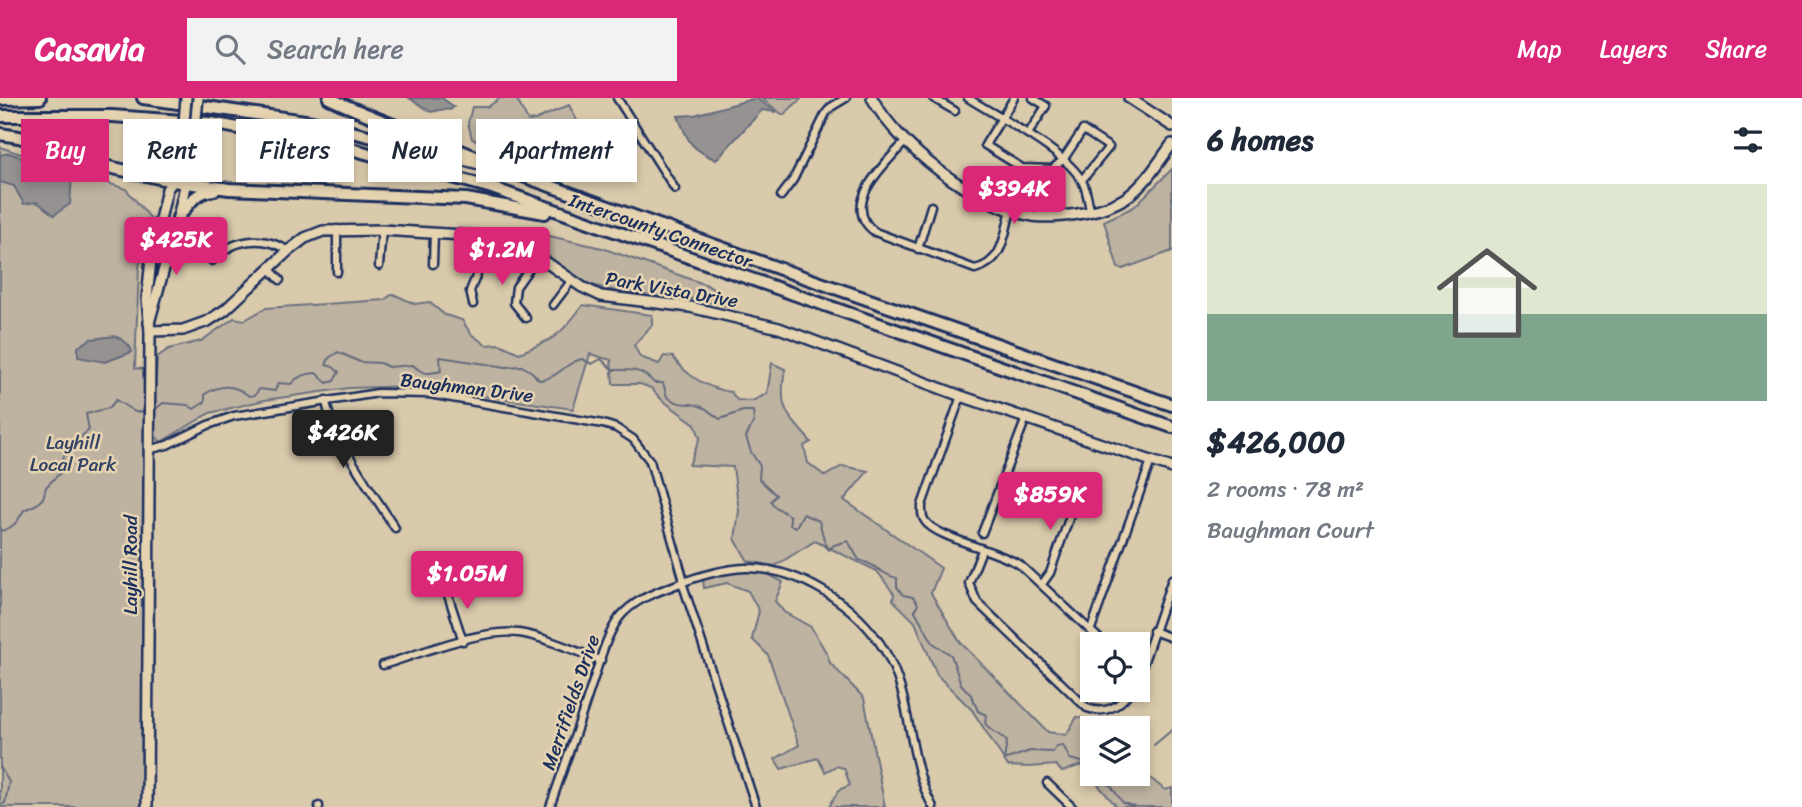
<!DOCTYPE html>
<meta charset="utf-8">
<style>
:root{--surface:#fff;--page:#f2f2f3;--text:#1f2937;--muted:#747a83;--line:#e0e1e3;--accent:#db2777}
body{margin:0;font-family:Sriracha,sans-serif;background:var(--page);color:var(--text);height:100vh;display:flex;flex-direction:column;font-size:26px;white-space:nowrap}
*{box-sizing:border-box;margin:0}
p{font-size:23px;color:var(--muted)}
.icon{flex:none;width:38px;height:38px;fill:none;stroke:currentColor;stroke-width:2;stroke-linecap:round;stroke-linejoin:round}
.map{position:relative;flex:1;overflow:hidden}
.panel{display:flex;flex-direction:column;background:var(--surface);width:630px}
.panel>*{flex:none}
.top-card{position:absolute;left:21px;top:21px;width:665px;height:63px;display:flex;gap:14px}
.tools{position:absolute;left:1080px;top:534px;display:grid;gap:14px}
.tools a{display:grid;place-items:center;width:70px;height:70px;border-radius:0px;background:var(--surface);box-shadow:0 4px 10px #0003;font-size:35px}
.price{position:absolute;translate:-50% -60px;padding:0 16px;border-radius:7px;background:var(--accent);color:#fff;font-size:23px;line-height:46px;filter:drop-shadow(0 2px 4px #0008)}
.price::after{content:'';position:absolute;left:50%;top:42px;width:21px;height:16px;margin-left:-10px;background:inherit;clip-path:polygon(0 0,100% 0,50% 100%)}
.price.current{background:#222;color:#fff}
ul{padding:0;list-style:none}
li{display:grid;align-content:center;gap:14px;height:371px;padding:0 35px}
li+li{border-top:2px solid var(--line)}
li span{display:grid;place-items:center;height:217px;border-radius:0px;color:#555}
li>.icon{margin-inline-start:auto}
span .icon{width:126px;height:126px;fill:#fffc;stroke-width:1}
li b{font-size:30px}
h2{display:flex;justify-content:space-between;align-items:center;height:84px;padding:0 35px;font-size:30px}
.tag{padding:0 24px;border-radius:0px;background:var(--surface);box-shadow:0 4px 10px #0003;font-size:24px;line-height:63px}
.tag.current{background:var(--accent);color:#fff}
header{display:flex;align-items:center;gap:42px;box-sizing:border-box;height:98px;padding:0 35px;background:var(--accent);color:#fff}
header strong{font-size:33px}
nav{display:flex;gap:38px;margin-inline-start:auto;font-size:24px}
.search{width:490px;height:63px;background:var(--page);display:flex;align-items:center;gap:18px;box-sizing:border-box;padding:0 24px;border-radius:0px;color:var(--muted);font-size:26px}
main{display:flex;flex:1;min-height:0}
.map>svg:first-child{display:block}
.green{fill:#beb3a1;stroke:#6c7180;stroke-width:2}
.water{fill:#959291;stroke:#646a7d;stroke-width:2}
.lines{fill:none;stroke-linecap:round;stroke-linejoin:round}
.stream{stroke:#646a7d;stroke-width:2}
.street-casing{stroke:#1b2f5e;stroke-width:11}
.secondary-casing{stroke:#1b2f5e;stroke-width:14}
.highway-casing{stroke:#1b2f5e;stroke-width:16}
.street{stroke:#e6d4b1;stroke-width:6}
.secondary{stroke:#e6d4b1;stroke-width:9}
.highway{stroke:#e6d4b1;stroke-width:10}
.secondary-bridge-casing{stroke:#1b2f5e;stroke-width:14;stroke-linecap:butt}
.secondary-bridge{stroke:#e6d4b1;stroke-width:9}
.labels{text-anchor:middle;stroke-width:5;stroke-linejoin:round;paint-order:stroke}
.street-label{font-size:19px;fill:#1b2f5e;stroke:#e6d4b1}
.park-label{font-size:19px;fill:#334368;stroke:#e6d4b1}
</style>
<header>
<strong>Casavia</strong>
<div class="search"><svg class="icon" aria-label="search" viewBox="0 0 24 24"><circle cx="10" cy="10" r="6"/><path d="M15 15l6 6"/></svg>Search here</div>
<nav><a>Map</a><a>Layers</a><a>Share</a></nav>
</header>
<main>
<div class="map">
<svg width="1172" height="709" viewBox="0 0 1172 709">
<rect width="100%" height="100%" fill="#dacaac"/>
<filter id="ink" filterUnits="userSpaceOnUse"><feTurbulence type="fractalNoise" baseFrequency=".0143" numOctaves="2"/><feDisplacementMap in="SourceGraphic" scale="14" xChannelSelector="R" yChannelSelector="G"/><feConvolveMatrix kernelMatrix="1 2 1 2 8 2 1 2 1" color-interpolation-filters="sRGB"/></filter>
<g filter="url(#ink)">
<g class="green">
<polygon points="500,0 516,0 528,23 535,22 569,7 585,38 550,56 541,52 499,50 472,41 468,25 472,9 488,9"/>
<polygon points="761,0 802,0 783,17"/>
<polygon points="0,49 126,91 152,122 139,169 135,270 143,271 146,305 147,709 0,709"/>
<polygon points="1172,71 1172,153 1123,171 1118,170 1104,123 1134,109"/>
<polygon points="523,132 602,150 707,187 727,201 726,208 695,201 630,197 585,185 520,138"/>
<path d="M393 196 415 206 429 204 445 217 462 222 471 236 486 247 500 246 519 255C555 241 560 238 583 207L652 217V227L634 247 640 259 659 266 664 258 673 259C686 278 709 291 731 294L737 302 752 303 767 296 772 265 785 271C778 311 786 315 811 344L804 348 808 365 825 378 842 368 868 373 844 402 941 470 931 495 960 544 1048 634 1066 637 1077 619 1098 624 1102 630H1092V676H1138V670L1165 692 1172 690V709H1117L1081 667 1062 674 1056 667 1028 669 1008 668 972 612 937 577 915 524 893 502 894 496 877 473 815 443 775 468 748 463 735 441 739 413 733 369 689 367 700 340 695 326 662 302 651 290 640 286H613L611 262 590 256 573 311 413 288 349 290 265 302 210 315 161 344 153 336 157 259 169 251 201 243 234 220 245 222 266 210 384 202Z"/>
<polygon points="748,473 768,476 783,484 775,503 784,514 811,529 827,556 830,565 864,600 885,709 829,709 839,692 850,687 844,670 836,668 825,674 818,660 781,671 775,661 799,647 768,557 752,541 759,513 748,493 727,485 704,490 703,481 727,474"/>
</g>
<g class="water">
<polygon points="409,0 442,0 454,9 450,12 445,11 431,14"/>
<path d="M756 0 776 14 762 12 716 62C689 49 689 45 678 18L694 17Z"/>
<polygon points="9,55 72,78 70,106 54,117 37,104 24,106 14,88 0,84 0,57"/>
<path d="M115 238C122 242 130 245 132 254L105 264 78 259V249L91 241Z"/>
</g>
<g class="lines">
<g class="stream">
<path d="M152 314 163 305 188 307 194 311 205 304V296C221 286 234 286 249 298L255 297 259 291 275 293 278 285 291 286C298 278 305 276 316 275L327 285 334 283 339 274 333 269 326 267 329 260 338 254 360 264 380 265 388 269 413 267C423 277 428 276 441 273L440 259 506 269 522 268 532 274 539 282C558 281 565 264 582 261L592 266 601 261 613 272C631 272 641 270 654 285H663L667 299C684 310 686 303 700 308 707 310 713 317 720 321L743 313H753L754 323 746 339 751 354 760 368 759 381 776 397 771 403 774 408 790 418V427L796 429 803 416 819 423 826 449 829 452 834 447 848 443 859 462C874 465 882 477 897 480V489L903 497 913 499 918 506 915 513 933 545 951 557 961 586 971 597 978 613 986 617 985 625C990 633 1000 636 1007 643L1004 662 1030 653 1053 654 1057 648 1063 647 1070 661 1082 664 1092 672"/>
<path d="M0 433C13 431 18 423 24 412L37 406 43 400 46 389 60 375C60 354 74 345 89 332L86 316 109 310 116 302 135 314H147"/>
<polyline points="1154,647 1172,632"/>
<polyline points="0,669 9,684 5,705 0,707"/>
<polyline points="1097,676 1103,679 1107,676"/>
<polyline points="1103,679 1105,684 1111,688 1123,705 1136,709"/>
<polyline points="1147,709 1149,709"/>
</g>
<defs>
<g id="street">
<polyline points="617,0 675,91"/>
<polyline points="933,0 955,13"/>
<path d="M968 0C999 20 1068 54 1083 85 1087 93 1088 103 1090 112"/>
<polyline points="1014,0 985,47 1022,70 1052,71 1063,62 1083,32 1109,49 1082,82"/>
<polyline points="1028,36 1046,8 1033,0"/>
<path d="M906 43C887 64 838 107 875 134L975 171C1004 164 1004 137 1011 112"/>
<polyline points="781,98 793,82 826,15 831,9 846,0"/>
<polyline points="337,131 337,174"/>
<polyline points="918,151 931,108"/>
<path d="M212 163C232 141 263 136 288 153"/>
<polyline points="433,166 434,135"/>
<polyline points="379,168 382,132"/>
<polyline points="269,170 280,182"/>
<polyline points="473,206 470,193 479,171 480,137"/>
<polyline points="553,207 572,182"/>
<polyline points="526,220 514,205 516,189 538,158"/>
<path d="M961 298 922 407C922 413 921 418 925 423 936 440 1000 453 1020 467L1105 546"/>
<path d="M326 302C329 335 376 399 395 430"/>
<polyline points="148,352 167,347 208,327 234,318 378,295 429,296 603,326 616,330 633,341 650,363 684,483"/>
<polyline points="982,435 1026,320"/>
<path d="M982 452 969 485 977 504 1087 610C1107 617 1120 608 1131 592"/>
<polyline points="682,484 756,709"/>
<polyline points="1042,486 1050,475 1079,392"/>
<polyline points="446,491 463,543"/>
<polyline points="1091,531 1151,363"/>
<polyline points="1153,533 1172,540"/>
<path d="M383 567C419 556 482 530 519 535 546 539 574 553 601 562"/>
<polyline points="1138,581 1172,481"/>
<polyline points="1047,685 1072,709"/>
<polyline points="319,708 319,709"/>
<path d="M550 709C564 669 578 629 591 589 599 566 605 540 619 520 634 501 657 494 678 486 699 478 722 471 745 470 799 469 857 507 885 553 914 602 906 660 933 709"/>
</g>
<g id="secondary">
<path d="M872 0C899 50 977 109 1033 118 1057 121 1096 115 1118 104 1142 93 1157 66 1172 46"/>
<polyline points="1129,0 1172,28"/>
<polyline points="149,225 178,120 193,51"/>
<polyline points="150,233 183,232 208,223 225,212 288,153 305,140 323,133 382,132 495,139 520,146 582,189 601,198 690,209 779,230 961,298 1172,370"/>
<polyline points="147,709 150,233 147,200 151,161 167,91 173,83 182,49"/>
</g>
<g id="highway">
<polyline points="143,0 312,24 509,73 786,173 1172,307"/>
<path d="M329 0C377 23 428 39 478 60"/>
<polyline points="0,1 40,0"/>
<polyline points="0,18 112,18 211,25 355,52 492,90 1172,329"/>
<polyline points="0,36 19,39 104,68 173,83 229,91 466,101 545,115"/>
<path d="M178 120C189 105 196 93 215 92"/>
</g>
</defs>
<use href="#street" class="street-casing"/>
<use href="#secondary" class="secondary-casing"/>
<use href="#highway" class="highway-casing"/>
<use href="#street" class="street"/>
<use href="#secondary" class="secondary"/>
<use href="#highway" class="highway"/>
<defs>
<g id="secondary-bridge">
<polyline points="182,49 186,0"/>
<polyline points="193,51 198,0"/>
</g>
</defs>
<use href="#secondary-bridge" class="secondary-bridge-casing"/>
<use href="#secondary-bridge" class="secondary-bridge"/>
</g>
</g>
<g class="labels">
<g class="street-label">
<text transform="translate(661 132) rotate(19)" y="7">Intercounty Connector</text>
<text transform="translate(672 191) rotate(10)" y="7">Park Vista Drive</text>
<text transform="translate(467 289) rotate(7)" y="7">Baughman Drive</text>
<text transform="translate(130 467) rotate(-90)" y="7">Layhill Road</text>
<text transform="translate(570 604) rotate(-71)" y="7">Merrifields Drive</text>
</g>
<g class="park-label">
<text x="73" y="351">Layhill<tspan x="73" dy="22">Local Park</tspan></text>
</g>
</g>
</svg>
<div class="tools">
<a><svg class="icon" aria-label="locate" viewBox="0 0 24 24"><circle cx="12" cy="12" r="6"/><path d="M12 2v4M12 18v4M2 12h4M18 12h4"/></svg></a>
<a><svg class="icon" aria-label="layers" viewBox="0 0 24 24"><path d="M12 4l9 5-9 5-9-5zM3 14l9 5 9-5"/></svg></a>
</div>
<b class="price" style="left:1014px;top:128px">$394K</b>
<b class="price" style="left:176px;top:179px">$425K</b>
<b class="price" style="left:502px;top:189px">$1.2M</b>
<b class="price current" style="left:343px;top:372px">$426K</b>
<b class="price" style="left:1050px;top:434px">$859K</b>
<b class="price" style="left:467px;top:513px">$1.05M</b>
<div class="top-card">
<a class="tag current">Buy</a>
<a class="tag">Rent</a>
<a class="tag">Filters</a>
<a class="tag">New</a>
<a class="tag">Apartment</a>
</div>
</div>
<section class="panel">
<h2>6 homes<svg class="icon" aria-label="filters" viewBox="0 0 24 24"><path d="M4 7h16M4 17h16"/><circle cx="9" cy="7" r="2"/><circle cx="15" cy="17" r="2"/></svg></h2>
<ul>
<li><span style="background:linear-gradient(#dfe7d0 60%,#7fa58c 0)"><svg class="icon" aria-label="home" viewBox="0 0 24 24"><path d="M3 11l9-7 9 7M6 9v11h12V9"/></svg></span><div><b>$426,000</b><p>2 rooms · 78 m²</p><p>Baughman Court</p></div></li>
</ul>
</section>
</main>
